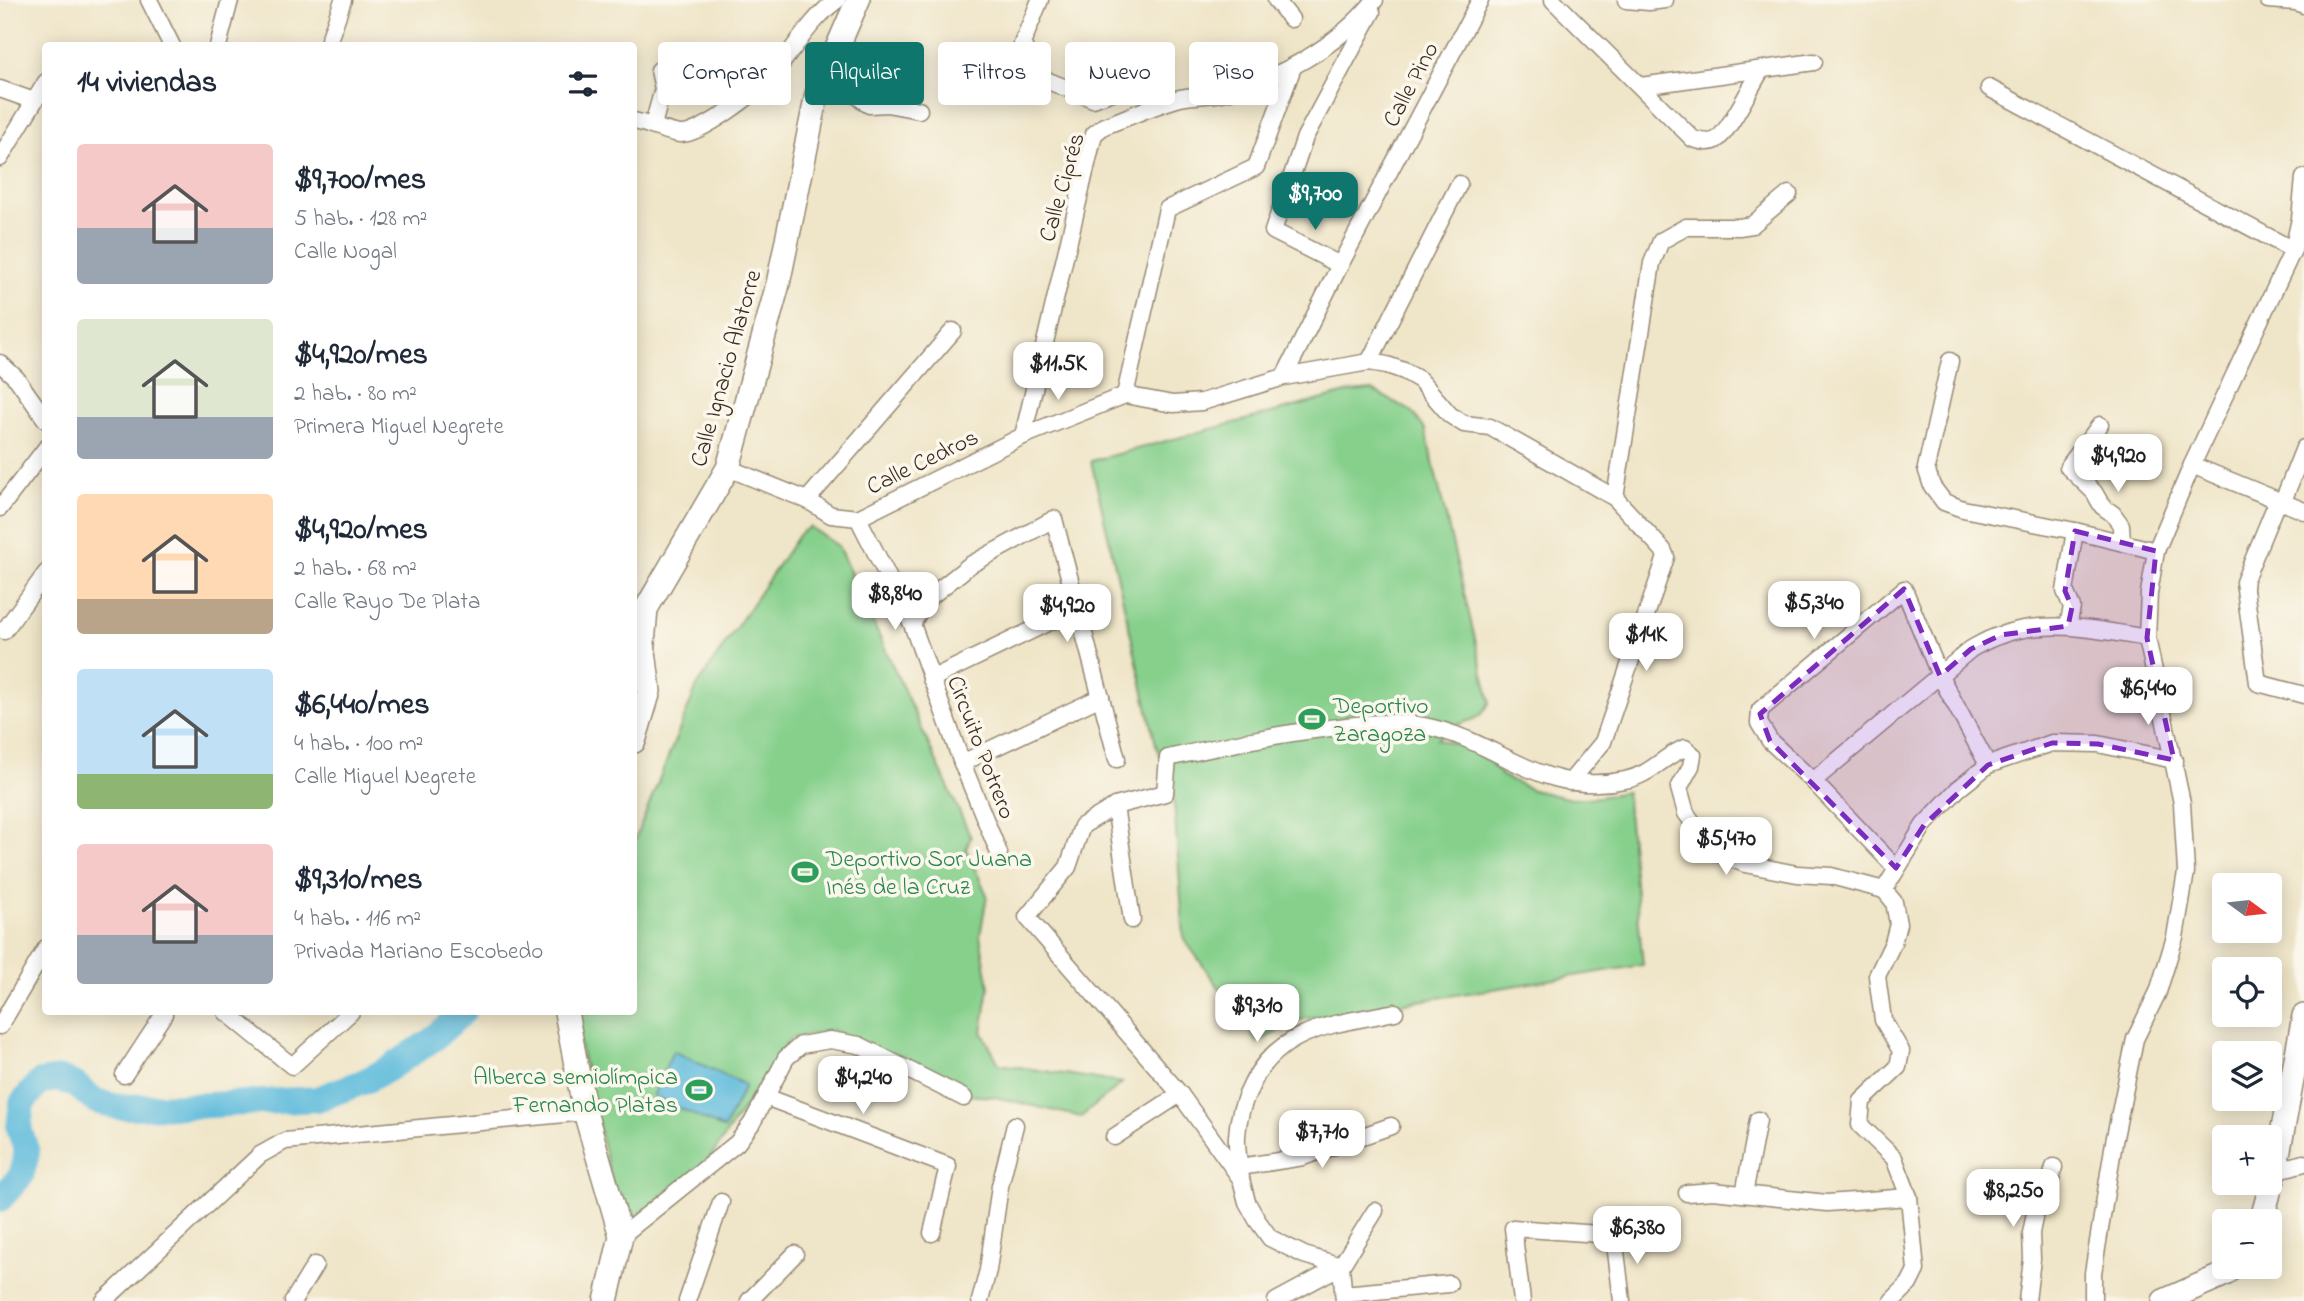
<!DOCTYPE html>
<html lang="es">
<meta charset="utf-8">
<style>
:root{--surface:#fff;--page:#f6f6f7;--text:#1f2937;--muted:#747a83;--accent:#0f766e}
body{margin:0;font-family:"Indie Flower",sans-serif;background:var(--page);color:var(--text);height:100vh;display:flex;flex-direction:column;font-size:26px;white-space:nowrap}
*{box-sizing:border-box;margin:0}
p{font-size:23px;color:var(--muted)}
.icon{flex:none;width:38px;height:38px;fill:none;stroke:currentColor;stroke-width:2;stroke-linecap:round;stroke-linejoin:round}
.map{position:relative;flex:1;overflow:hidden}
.details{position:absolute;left:42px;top:42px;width:595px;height:973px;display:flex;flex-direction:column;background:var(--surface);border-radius:7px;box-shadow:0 4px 18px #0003}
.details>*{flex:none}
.hud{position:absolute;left:658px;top:42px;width:665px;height:63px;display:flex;gap:14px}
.needle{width:46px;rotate:105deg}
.buttons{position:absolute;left:2212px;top:873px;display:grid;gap:14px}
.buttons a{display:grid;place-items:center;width:70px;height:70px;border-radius:7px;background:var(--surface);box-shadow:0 4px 18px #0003;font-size:35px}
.price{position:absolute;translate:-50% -60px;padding:0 16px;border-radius:14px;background:#fff;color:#222;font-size:23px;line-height:46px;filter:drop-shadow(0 2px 4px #0008)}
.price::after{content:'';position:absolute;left:50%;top:42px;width:21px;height:16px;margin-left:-10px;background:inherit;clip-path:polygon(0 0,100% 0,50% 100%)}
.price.selected{background:var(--accent);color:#fff}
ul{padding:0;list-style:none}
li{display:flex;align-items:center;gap:21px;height:175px;padding:0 35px}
li span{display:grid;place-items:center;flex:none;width:196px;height:140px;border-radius:7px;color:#555}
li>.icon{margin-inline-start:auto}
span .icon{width:84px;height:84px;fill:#fffc;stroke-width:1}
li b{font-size:30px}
h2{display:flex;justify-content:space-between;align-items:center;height:84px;padding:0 35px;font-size:30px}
.pill{padding:0 24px;border-radius:7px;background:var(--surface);box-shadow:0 4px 18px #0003;font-size:24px;line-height:63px}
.pill.selected{background:var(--accent);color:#fff}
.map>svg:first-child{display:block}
.green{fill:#86d08c;stroke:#607d55;stroke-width:2}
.water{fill:#5ebbdc;stroke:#4c727d;stroke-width:2}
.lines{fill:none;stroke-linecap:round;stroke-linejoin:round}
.river{stroke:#5ebbdc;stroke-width:26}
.street-casing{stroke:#958873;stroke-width:19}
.secondary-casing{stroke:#958873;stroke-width:26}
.street{stroke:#fff;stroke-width:16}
.secondary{stroke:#fff;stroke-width:23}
.marked{fill:#7b2cbf;fill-opacity:0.2;stroke:#7b2cbf;stroke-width:5;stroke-dasharray:14 9;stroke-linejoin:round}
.labels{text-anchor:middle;stroke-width:7;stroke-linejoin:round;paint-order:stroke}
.street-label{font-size:24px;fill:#3b2a1e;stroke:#fbf7ec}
.leisure-label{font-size:24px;fill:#27864d;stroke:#fbf7ec;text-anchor:start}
</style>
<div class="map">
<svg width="2304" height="1301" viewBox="0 0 2304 1301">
<rect width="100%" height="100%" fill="#fbf7ec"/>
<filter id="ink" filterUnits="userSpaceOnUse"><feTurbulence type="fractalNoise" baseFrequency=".0143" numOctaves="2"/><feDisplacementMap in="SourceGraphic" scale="14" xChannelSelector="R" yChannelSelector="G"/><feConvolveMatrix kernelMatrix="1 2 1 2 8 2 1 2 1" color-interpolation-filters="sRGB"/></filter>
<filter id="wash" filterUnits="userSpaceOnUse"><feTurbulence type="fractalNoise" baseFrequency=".00686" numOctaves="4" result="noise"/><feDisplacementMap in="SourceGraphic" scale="28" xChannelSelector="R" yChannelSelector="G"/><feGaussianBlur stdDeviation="1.57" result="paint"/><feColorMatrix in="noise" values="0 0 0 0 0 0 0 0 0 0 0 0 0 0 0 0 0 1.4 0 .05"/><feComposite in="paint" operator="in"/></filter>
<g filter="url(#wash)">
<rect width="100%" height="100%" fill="#efe5c8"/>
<g class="green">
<path d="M1372 390 1411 411 1425 429 1490 702C1477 723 1477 717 1457 725 1450 728 1442 735 1437 739L1462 746 1489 761 1502 776 1532 790 1571 799 1599 797 1626 792 1643 965 1299 1020 1258 1042 1184 939 1173 789 1156 745 1091 461 1350 392Z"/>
<polygon points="810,527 838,546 971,837 966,849 987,895 980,936 989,987 982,1032 999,1064 1122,1083 1081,1117 995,1097 966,1095 833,1030 790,1039 710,1158 623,1231 572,1012 634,1012 634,842 697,686 799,534"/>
</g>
<polygon class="water" points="673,1051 745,1085 724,1129 653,1096"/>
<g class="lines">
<polyline class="river" points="0,1199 21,1176 27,1153 19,1128 22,1103 40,1082 60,1079 76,1085 95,1101 118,1107 192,1106 317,1099 363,1082 388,1069 432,1040 463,1012"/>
</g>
</g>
<g filter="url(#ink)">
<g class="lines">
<defs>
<g id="street">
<polyline points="149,0 172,46"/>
<polyline points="1040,0 1022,44 1041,78 1093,99 1146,80"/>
<polyline points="1276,0 1291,19"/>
<path d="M1553 0 1693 139C1701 141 1709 144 1716 140 1729 132 1751 86 1760 72"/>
<polyline points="1626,0 1649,2 1665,0"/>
<polyline points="2268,0 2296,2 2304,5"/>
<polyline points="218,46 230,0"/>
<polyline points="327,46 343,0"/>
<polyline points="837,51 865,66 856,95 869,105 887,104 919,110"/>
<polyline points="1641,86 1814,62"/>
<polyline points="1989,88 2293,250"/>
<polyline points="0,89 34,101"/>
<path d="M634 121C649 124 665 132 680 134 700 136 761 89 774 73 794 49 811 19 837 0"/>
<polyline points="653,125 663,89 659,70"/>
<polyline points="0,158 46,82"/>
<polyline points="1340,265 1273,231 1305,137 1372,12"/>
<polyline points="1950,361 1926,468 1932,486 1944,502 1963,509 2075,531 2156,551"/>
<polyline points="1369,362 1459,184"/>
<polyline points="0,363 17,379 46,420"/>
<polyline points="1284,377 1340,265 1480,0"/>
<polyline points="1125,395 1167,209 1256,167 1293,67"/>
<polyline points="2100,425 2068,467 2094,492 2102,506 2113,514 2121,525 2122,542"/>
<path d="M1023 436 1094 134 1104 126C1129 117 1154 105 1180 98 1193 95 1208 96 1222 93 1280 79 1337 47 1375 0"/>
<polyline points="2304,448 2283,501 2274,509 2244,582 2258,683 2304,695"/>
<polyline points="2192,465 2304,511"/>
<polyline points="728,468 807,500 831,515 858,518 912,624 962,763 999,853"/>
<polyline points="1615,498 1652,263 1661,241 1686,227 1739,227 1752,225 1789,194"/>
<polyline points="807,500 953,331"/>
<polyline points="0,508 46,448"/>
<polyline points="858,518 1023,436 1125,395 1173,404 1202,402 1284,377 1369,362 1387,365 1404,371 1420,380 1450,415 1464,424 1490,427 1615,498 1663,550 1666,557 1603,742 1570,782"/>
<polyline points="912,624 925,601 970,565 1054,519 1117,759"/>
<polyline points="2068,626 2072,607 2065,591 2075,531"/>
<polyline points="4,631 46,573"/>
<polyline points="931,679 1076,609"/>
<polyline points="962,763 1101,697"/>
<path d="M1813 781 1971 649C1980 644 1990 638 2001 635 2048 618 2100 630 2147 638"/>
<polyline points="1115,806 1132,920"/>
<polyline points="1896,868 1813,781 1770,741 1759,723 1760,710 1904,589 1940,676 1988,765"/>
<polyline points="1884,890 1924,825 1958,789 1988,765 2052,743 2098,744 2174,760"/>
<polyline points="226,1012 292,1066 351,1012"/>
<polyline points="0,1026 46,948"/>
<polyline points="124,1075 164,1014 162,1012"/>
<polyline points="766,1097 948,1166 932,1233"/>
<polyline points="1114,1137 1180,1094"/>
<polyline points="1240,1167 1303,1157 1391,1126"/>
<polyline points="2275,1171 2304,1163"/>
<path d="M1241 1179C1240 1165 1236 1150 1237 1136 1238 1116 1243 1101 1252 1084 1280 1026 1339 1024 1395 1012"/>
<polyline points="1687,1193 1713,1191 1827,1203 1909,1197"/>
<polyline points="1744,1194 1758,1120"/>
<polyline points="621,1236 737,1143 752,1123 786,1058 801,1045 830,1040 859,1045 964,1098"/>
<polyline points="1344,1294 1449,1284"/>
<polyline points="104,1301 260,1155 285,1141 585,1112"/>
<polyline points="293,1301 315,1265"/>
<polyline points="687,1301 721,1202"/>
<polyline points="749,1301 795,1254"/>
<polyline points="980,1301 988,1270 1000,1186 1015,1125"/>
<polyline points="1276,1301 1341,1266 1375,1211"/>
<path d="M1344 1301 1341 1266 1304 1255 1270 1238 1257 1220 1247 1202 1241 1179 1180 1094 1027 917 1068 867 1082 826 1115 806 1165 793 1168 758C1222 746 1275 734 1330 728 1362 724 1392 720 1424 726 1499 740 1540 798 1625 780 1651 775 1663 756 1685 748L1693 755 1691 766 1679 788 1686 813 1713 851 1745 864 1797 874 1831 876 1884 890 1894 902 1898 924 1893 943 1877 976 1883 1020 1901 1051 1898 1067 1862 1101 1860 1125 1894 1158 1909 1197 1916 1270 1909 1284 1892 1301"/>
<polyline points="1522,1301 1513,1228 1614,1235 1622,1301"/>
<polyline points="2027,1301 2032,1259 2031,1233 2036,1208 2048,1192 2054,1167"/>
<polyline points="2093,1301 2093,1273 2114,1142 2135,1039 2158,992 2175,937 2186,872 2182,803 2147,638 2149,593 2156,551 2192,465 2293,250 2300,219 2304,178"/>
</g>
<g id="secondary">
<polyline points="634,741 649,691 643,643 646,609 728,468 778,284 817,94 858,0"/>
<polyline points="566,1012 585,1112 621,1236 606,1301"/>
<polyline points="2261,1222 2275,1171 2304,1016"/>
<polyline points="2164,1301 2225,1274 2233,1267"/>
</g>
</defs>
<use href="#street" class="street-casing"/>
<use href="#secondary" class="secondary-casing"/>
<use href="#street" class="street"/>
<use href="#secondary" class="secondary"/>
</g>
</g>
<path class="marked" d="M2075 531 2156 551 2147 638 2174 760 2098 744 2052 743 1988 765 1924 825 1896 868 1770 741 1760 714 1904 589 1940 676 1971 649 2001 635 2068 626 2072 607 2065 591Z"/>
<defs>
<symbol id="stadium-bare" viewBox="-9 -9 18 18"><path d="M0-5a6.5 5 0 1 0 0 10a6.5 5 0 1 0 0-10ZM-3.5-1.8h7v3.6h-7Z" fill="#2e9e5b" stroke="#fbf7ec" stroke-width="2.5" paint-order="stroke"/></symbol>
</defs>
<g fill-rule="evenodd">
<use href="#stadium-bare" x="1293" y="700" width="38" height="38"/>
<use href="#stadium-bare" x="786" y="853" width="38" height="38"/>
<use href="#stadium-bare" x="680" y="1071" width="38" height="38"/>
</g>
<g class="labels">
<g class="street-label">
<text transform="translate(1410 84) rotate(-62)" y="8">Calle Pino</text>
<text transform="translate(1061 187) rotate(-74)" y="8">Calle Ciprés</text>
<text transform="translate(725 368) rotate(-74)" y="8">Calle Ignacio Alatorre</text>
<text transform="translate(922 461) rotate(-26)" y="8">Calle Cedros</text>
<text transform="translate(982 747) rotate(69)" y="8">Circuito Potrero</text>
</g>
<g class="leisure-label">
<text x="1333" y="713">Deportivo<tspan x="1333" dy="28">Zaragoza</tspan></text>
<text x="826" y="866">Deportivo Sor Juana<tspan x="826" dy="28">Inés de la Cruz</tspan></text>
<text x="678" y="1084" text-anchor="end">Alberca semiolímpica<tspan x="678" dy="28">Fernando Platas</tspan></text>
</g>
</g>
</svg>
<div class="buttons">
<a><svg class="needle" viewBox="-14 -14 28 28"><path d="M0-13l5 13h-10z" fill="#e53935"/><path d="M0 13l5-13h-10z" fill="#747a83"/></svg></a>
<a><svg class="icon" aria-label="locate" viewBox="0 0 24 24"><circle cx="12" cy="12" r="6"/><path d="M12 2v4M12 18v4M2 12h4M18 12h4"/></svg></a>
<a><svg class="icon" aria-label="layers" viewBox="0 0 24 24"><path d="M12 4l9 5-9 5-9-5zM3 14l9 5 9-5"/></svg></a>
<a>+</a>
<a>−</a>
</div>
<b class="price selected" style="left:1315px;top:232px">$9,700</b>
<b class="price" style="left:1058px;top:402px">$11.5K</b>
<b class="price" style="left:2118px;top:494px">$4,920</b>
<b class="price" style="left:895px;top:632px">$8,840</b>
<b class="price" style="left:1814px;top:641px">$5,340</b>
<b class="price" style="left:1067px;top:644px">$4,920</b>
<b class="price" style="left:1646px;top:673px">$14K</b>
<b class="price" style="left:2148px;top:727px">$6,440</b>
<b class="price" style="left:1726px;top:877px">$5,470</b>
<b class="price" style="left:1257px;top:1044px">$9,310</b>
<b class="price" style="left:863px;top:1116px">$4,240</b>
<b class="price" style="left:1322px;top:1170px">$7,710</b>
<b class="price" style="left:2013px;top:1229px">$8,250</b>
<b class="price" style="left:1637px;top:1266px">$6,380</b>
<div class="hud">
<a class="pill">Comprar</a>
<a class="pill selected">Alquilar</a>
<a class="pill">Filtros</a>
<a class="pill">Nuevo</a>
<a class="pill">Piso</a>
</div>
<section class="details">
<h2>14 viviendas<svg class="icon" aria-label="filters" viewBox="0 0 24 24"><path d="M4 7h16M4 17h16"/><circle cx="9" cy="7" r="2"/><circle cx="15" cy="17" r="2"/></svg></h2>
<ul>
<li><span style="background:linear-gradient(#f6c9c9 60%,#9aa5b1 0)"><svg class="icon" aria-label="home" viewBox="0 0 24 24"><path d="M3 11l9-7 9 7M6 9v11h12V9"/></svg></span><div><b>$9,700/mes</b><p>5 hab. · 128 m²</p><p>Calle Nogal</p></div></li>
<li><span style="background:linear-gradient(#dfe7d0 70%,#9aa5b1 0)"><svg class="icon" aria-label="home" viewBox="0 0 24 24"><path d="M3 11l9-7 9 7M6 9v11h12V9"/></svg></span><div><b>$4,920/mes</b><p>2 hab. · 80 m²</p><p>Primera Miguel Negrete</p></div></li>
<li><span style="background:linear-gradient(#ffd9b3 75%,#b9a48a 0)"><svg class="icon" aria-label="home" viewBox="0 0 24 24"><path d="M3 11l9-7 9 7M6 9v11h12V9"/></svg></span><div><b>$4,920/mes</b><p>2 hab. · 68 m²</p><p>Calle Rayo De Plata</p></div></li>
<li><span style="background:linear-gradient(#bfe0f5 75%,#8fb573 0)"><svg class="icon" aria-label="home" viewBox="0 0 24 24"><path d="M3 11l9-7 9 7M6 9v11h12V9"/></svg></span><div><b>$6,440/mes</b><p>4 hab. · 100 m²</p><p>Calle Miguel Negrete</p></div></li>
<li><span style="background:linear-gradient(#f6c9c9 65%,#9aa5b1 0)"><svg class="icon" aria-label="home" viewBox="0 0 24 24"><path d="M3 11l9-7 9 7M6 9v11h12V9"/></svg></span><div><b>$9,310/mes</b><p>4 hab. · 116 m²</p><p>Privada Mariano Escobedo</p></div></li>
</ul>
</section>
</div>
